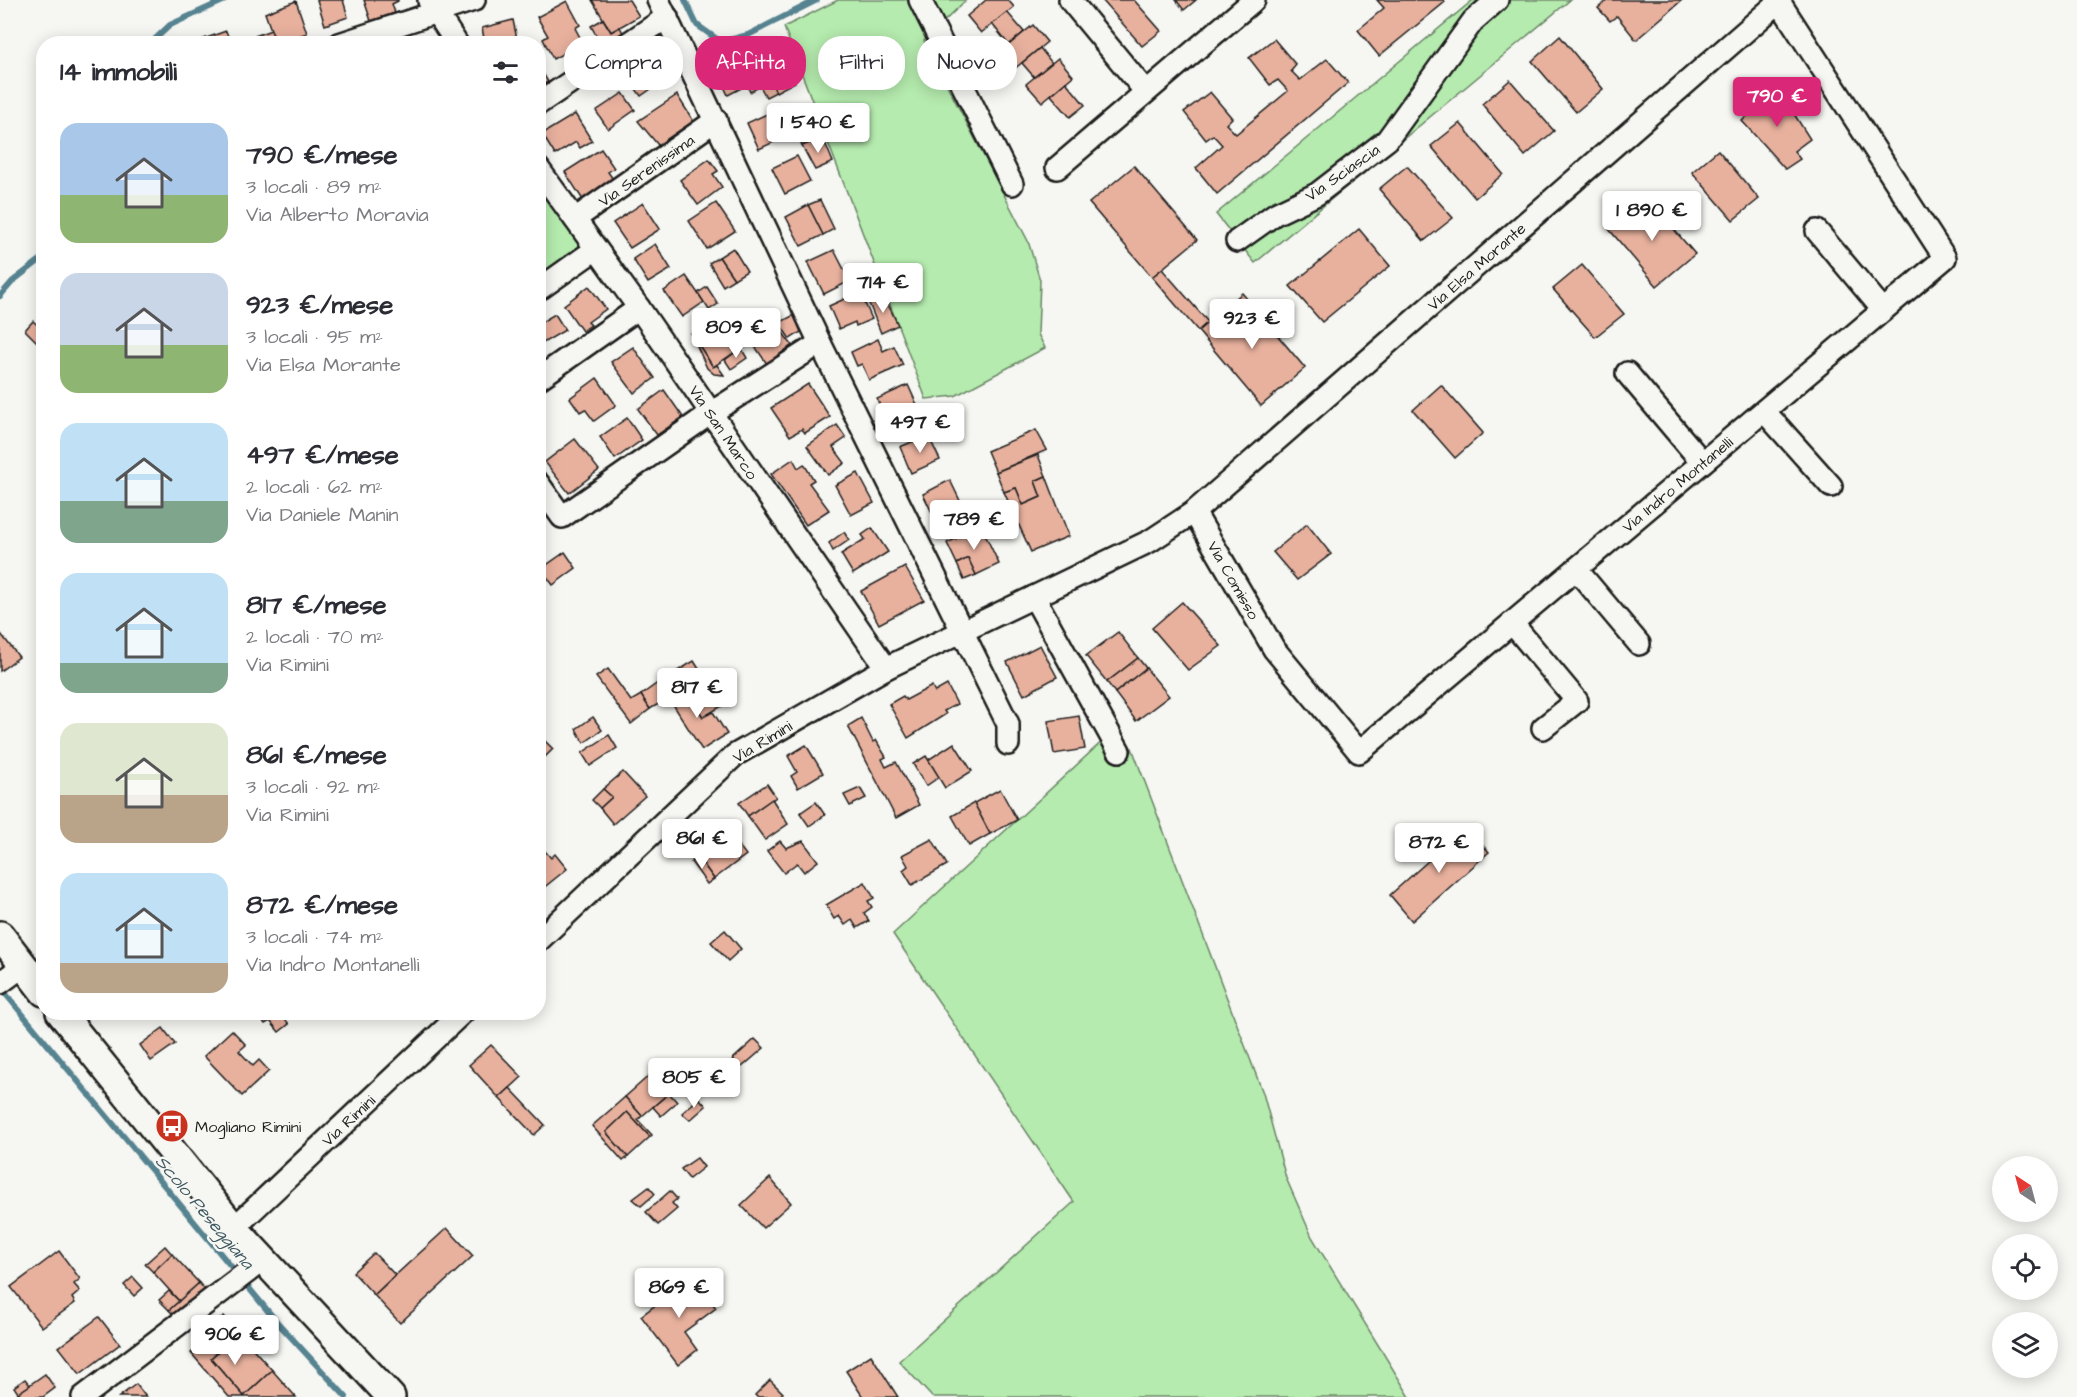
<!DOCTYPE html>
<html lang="it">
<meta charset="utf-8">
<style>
:root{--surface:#fff;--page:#f7f7f7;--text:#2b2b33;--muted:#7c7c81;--accent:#db2777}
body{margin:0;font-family:"Architects Daughter",sans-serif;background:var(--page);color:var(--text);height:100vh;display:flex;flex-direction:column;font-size:22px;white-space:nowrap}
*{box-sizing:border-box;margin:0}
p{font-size:20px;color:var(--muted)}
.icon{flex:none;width:33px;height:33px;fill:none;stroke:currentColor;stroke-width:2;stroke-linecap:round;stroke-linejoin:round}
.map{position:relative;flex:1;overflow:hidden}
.panel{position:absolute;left:36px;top:36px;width:510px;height:984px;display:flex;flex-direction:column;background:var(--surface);border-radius:24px;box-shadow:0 3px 15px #0003}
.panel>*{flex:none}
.hud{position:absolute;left:564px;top:36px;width:570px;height:54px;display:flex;gap:12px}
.needle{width:39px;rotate:324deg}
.buttons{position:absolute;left:1992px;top:1156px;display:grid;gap:12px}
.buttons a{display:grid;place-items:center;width:66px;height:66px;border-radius:50%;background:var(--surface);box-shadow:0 3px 15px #0003;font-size:30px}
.price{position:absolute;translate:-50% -51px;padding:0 14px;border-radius:6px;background:#fff;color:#222;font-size:20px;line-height:39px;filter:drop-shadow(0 2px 3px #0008)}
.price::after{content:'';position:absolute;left:50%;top:36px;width:18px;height:14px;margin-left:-9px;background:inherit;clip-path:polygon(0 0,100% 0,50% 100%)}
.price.active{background:var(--accent);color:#fff}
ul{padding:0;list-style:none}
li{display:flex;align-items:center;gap:18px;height:150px;padding:0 24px}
li span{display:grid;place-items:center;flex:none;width:168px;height:120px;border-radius:18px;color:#555}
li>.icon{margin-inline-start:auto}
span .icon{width:72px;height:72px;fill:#fffc;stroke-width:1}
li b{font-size:26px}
h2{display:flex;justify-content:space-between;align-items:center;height:72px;padding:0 24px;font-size:26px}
.tag{padding:0 21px;border-radius:24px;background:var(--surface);box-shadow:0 3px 15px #0003;font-size:21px;line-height:54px}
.tag.active{background:var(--accent);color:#fff}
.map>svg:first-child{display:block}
.green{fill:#b5ebae;stroke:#688465;stroke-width:1.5}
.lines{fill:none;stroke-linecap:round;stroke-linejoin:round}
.stream{stroke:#568390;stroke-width:6}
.building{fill:#e8b19e;stroke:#1c1c1c;stroke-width:1.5}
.minor-casing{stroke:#1c1c1c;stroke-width:26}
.major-casing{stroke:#1c1c1c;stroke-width:32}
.minor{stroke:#f6f6f2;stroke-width:21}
.major{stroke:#f6f6f2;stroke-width:27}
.labels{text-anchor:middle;stroke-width:5;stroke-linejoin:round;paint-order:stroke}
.street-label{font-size:16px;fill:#1c1c1c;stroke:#f6f6f2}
.poi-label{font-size:16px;fill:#1c1c1c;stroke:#f6f6f2;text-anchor:start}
.water-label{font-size:18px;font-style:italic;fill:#3e5860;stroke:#f6f6f2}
</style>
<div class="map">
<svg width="2077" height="1397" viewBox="0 0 2077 1397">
<rect width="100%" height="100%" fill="#f6f6f2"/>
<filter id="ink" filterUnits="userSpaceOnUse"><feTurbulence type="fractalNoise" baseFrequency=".0167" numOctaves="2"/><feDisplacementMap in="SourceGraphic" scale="12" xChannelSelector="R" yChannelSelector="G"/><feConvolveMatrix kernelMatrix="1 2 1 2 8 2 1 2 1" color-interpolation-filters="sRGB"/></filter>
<g filter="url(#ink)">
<g class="green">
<polygon points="838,0 966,0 924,41 1028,241 1040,280 1038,334 1045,348 955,396 926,399 784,27"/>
<polygon points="1473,0 1570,0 1255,263 1216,214"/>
<polygon points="546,190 586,248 542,278 538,272 538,195"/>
<polygon points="1107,737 1117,760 1132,748 1263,1093 1286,1178 1312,1237 1410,1397 932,1397 899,1361 1074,1202 893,934"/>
</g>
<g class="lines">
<g class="stream">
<polyline points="685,0 697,25 721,42 748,35 817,0"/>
<polyline points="150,44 170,25 225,0"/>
<polyline points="0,296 13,281 44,257"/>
<polyline points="0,987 277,1322 346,1397"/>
</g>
</g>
<g class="building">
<polygon points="317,0 343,0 348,17 325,25"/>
<polygon points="364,0 398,0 398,1 392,4 395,13 371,21"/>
<polygon points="592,0 629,0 639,16 611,32"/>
<polygon points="986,0 1008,0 1014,7 981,33 967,16"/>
<polygon points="1102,0 1134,0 1161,31 1142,46"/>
<polygon points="1176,0 1196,0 1184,10"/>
<polygon points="1377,0 1444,0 1445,2 1379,56 1358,30 1384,8"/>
<polygon points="1608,0 1682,0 1636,40 1617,16 1610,21 1598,8"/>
<polygon points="296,1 307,33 276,44 265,13"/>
<polygon points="567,1 580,25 575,28 583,43 553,59 543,39 548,36 537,17"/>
<polygon points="1007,12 1024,32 1009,45 992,24"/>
<polygon points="603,19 611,32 620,27 628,42 607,54 591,26"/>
<polygon points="513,20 518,44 485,44 482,28"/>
<polygon points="1033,25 1047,42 1013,70 999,53"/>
<polygon points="271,30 276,44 258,44 255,36"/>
<polygon points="226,31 231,44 190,44"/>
<polygon points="1560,36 1603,89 1576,112 1532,61"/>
<polygon points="1274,39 1296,65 1291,71 1300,80 1327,59 1348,83 1217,194 1196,168 1222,145 1213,135 1206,140 1184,112 1210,92 1232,118 1226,124 1236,134 1288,91 1278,80 1270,85 1249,58"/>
<polygon points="1040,48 1052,63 1034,77 1022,63"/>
<polygon points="662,55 670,68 654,79 658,84 641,96 628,78"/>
<polygon points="782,56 795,82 776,92 770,81 750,92 747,85 728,95 721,80 754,62 758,69"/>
<polygon points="1058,58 1073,76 1042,102 1026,84"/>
<polygon points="538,65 548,82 538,87"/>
<polygon points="1510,80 1554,131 1525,156 1482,104"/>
<polygon points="770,81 776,92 766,97 760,86"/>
<polygon points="1066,82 1085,105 1070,117 1051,95"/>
<polygon points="1777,87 1810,139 1794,151 1800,159 1785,169 1742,121 1754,109 1752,105"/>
<polygon points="623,93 635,110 608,129 596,111"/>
<polygon points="677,95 696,125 684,133 682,129 658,145 638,121"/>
<polygon points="778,109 787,128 771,136 774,142 759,149 747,123"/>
<polygon points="813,112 823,138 802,146 795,127 808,123 805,115"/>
<polygon points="575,114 592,141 580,148 576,142 555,155 542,134"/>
<polygon points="1460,123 1503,174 1475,198 1431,146"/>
<polygon points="823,138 833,162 815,170 802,146"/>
<polygon points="601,149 614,168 608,172 613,179 583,200 565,172"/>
<polygon points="1718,150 1759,199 1733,220 1692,172"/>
<polygon points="797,156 810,181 785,194 772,168"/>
<polygon points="709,159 718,171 713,174 722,187 698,205 680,180"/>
<polygon points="1134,166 1197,240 1152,277 1089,203"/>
<polygon points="1407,166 1453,218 1424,241 1379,189"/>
<polygon points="1647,198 1695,254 1657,286 1608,228"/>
<polygon points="820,200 834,229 823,235 808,205"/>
<polygon points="643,203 660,229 630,248 613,223"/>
<polygon points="716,203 735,231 707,249 689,221"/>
<polygon points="808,205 823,235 801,246 786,217"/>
<polygon points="1359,229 1390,266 1322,322 1290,286"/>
<polygon points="655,244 671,269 648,283 633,259"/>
<polygon points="733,248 747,271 734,279 719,257"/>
<polygon points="834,250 850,281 824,294 808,262"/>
<polygon points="719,257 734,279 723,286 709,263"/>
<polygon points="1582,265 1624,314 1595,337 1553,289"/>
<polygon points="1162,269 1208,322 1198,331 1152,277"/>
<polygon points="686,276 704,302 682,317 664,291"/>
<polygon points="589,286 606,309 588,322 591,325 582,331 564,305"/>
<polygon points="707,287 718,304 709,310 698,293"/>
<polygon points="860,292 872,319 856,326 855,322 839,329 829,306"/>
<polygon points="1242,293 1305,368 1261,406 1198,331"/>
<polygon points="883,294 898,325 881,333 868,301"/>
<polygon points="555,314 565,330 538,346 538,324"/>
<polygon points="720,315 741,348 713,367 691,333"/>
<polygon points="794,315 801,332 790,339 779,323"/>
<polygon points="33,321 44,331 44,349 25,330"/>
<polygon points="741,322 746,328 751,325 755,330 741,341 735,326"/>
<polygon points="776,324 792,345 767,364 752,342"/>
<polygon points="691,333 713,367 717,365 724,375 714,374 707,368"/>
<polygon points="878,339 883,351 894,346 903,365 869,380 862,364 857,366 851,352"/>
<polygon points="633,347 655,378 634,393 611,362"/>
<polygon points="741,348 747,358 731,369 725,360"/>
<polygon points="597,378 616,405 594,421 585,409 580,412 570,398"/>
<polygon points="808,384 830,417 805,433 802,429 790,436 771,408"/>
<polygon points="908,385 923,418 892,432 877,399"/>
<polygon points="1441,385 1483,433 1455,458 1413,410"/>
<polygon points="664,390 683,417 657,435 638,409"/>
<polygon points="627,418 642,440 615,459 600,437"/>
<polygon points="837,425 846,438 833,447 845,463 828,475 807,446"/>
<polygon points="1036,430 1047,450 996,472 987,451"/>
<polygon points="928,435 940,460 911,473 900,447"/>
<polygon points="575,439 599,470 569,493 545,462"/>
<polygon points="1038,455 1046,476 1035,481 1041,497 1023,505 1016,488 1004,492 996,472"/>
<polygon points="793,459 798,468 804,464 814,480 809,483 829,510 806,525 771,474"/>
<polygon points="858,473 874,503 851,515 835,485"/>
<polygon points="1046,476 1069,536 1031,552 1004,492 1016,488 1023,505 1041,497 1035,481"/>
<polygon points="950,480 964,509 937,523 923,494"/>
<polygon points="1307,524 1331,554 1297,580 1273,552"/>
<polygon points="981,526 999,564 976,575 968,558 957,564 947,543"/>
<polygon points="872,528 888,552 853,574 841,554 865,539 862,535"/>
<polygon points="844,532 849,540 833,551 829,543"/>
<polygon points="565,552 576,568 553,585 541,569"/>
<polygon points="968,558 976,575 964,580 957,564"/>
<polygon points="905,567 924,600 879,624 861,591"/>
<polygon points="1182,602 1221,646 1188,670 1152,628"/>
<polygon points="1118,632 1138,658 1107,682 1086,656"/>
<polygon points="1,634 19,657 0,671 0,635"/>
<polygon points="1040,645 1057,677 1024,695 1007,662"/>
<polygon points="1138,658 1146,668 1115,693 1107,682"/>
<polygon points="694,661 722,706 703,717 682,685 667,695 659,682"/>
<polygon points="1146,668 1169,696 1136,721 1115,693"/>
<polygon points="608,669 631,701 641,695 650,709 631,724 596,677"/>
<polygon points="659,682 669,698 650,709 641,695"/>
<polygon points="682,685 703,717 713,712 727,734 702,750 667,695"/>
<polygon points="947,685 957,704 944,711 946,714 908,738 889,704 903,696 906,700 932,686 935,692"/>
<polygon points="1079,716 1085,749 1054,754 1048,721"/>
<polygon points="593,717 602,730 584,743 576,729"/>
<polygon points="861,718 873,742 876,740 886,757 882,759 886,767 896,762 919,805 896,818 848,726"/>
<polygon points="538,734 553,749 538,764"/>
<polygon points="609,735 617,748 590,766 582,753"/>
<polygon points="954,743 972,771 945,788 928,760"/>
<polygon points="806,745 823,773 798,788 791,776 797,772 788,756"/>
<polygon points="926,756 939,777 926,786 913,764"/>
<polygon points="623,772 645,796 613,824 600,808 612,797 603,789"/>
<polygon points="767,784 776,797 748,816 739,803"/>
<polygon points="860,788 866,798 850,806 844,795"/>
<polygon points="603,789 612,797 600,808 592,800"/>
<polygon points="1000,789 1017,820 990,834 974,803"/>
<polygon points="772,799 788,824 765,840 748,816"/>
<polygon points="816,802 825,815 809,826 800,813"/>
<polygon points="974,803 990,834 969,846 952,816"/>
<polygon points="1466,827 1489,852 1412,921 1390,895"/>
<polygon points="730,834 746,855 714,879 698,857"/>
<polygon points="932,839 947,865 912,885 903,870 908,866 902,855"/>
<polygon points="780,841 786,848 803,841 818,861 804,872 797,863 784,873 767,851"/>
<polygon points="538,843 551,858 555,854 567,869 542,889 538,885"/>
<polygon points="698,857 714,879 707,884 691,862"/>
<polygon points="865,882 874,898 868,901 872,907 864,913 869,921 857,928 852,920 845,925 839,916 834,919 826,905"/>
<polygon points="725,930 741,949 728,961 711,942"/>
<polygon points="256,1012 280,1012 289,1024 279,1032 270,1021 265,1024"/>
<polygon points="163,1028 175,1044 151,1061 140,1045"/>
<polygon points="232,1030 246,1045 239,1051 253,1066 259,1060 269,1071 242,1096 204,1056"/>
<polygon points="755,1039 764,1048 742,1067 733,1059"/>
<polygon points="491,1045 522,1077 499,1098 469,1065"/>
<polygon points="652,1073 669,1093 642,1116 625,1097"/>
<polygon points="510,1088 545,1125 534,1135 499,1098"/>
<polygon points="669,1093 677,1102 661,1116 653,1107"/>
<polygon points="625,1097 642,1116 638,1120 652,1135 650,1137 627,1112 606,1132 628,1157 623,1161 592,1126"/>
<polygon points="699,1098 706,1106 690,1120 682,1113"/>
<polygon points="627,1112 650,1137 628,1157 606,1132"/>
<polygon points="697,1158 704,1167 689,1179 681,1169"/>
<polygon points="770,1178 791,1203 763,1228 741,1205"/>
<polygon points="649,1187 655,1194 641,1206 633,1199"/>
<polygon points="670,1191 677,1199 672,1203 677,1209 658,1225 646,1212"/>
<polygon points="447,1228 473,1256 400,1323 374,1295"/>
<polygon points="165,1246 172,1254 153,1272 145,1264"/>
<polygon points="59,1251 80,1279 74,1284 80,1291 72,1298 75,1303 42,1327 11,1287"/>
<polygon points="374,1253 395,1275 374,1295 353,1272"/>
<polygon points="172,1254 199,1283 179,1301 153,1272"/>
<polygon points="133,1277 143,1288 134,1296 124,1285"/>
<polygon points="693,1277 716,1308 684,1332 697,1350 678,1365 641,1316"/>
<polygon points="199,1283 207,1292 177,1319 169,1310"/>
<polygon points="169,1291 179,1301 169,1310 159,1300"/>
<polygon points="224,1316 239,1333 211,1358 244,1396 272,1370 296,1397 229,1397 191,1353 212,1335 208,1330"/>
<polygon points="99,1317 120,1344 80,1374 59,1347"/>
<polygon points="239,1333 272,1370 244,1396 211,1358"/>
<polygon points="871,1355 898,1397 863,1397 846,1371"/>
<polygon points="45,1374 55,1388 43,1397 21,1397 18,1393"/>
<polygon points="25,1379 30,1385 18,1393 14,1387"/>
<polygon points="770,1380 783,1393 778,1397 757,1397 755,1395"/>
<polygon points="136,1384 146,1397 119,1397"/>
</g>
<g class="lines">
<defs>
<g id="minor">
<polyline points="658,0 820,343 1008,724 1008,744"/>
<polyline points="920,0 1012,184"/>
<polyline points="1070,0 1146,92"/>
<polyline points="429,1 457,44"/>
<polyline points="339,44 474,0"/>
<polyline points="538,104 667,17"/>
<polyline points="538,168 639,308 886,668"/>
<polyline points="1057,168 1254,0"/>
<polyline points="575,219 716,120"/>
<polyline points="1817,231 1883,310"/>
<polyline points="1237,241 1275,214 1317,194 1387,140 1473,21 1497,0"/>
<polyline points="538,284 541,288 596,249"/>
<polyline points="1627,373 1702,462"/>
<polyline points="538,379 639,308"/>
<polyline points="1764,411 1831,486"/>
<polyline points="538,483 562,517 711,413 820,343"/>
<polyline points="1194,512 1274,649 1359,752 1945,258 1778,0"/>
<polyline points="1576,569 1639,644"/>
<polyline points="1034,597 1119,751"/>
<polyline points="1512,623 1577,701 1543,728"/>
<polyline points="538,941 735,755 886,668 1150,541 1194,512 1779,2"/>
<polyline points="0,983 23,966"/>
<polyline points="234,1228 463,1012"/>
<polyline points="83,1397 263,1260"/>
</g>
<g id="major">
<polyline points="0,935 44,992"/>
<polyline points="60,1012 234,1228 391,1397"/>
</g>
</defs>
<use href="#minor" class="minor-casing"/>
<use href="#major" class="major-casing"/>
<use href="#minor" class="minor"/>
<use href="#major" class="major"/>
</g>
</g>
<defs>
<symbol id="bus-disc" viewBox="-11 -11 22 22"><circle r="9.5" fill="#c8321e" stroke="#f6f6f2"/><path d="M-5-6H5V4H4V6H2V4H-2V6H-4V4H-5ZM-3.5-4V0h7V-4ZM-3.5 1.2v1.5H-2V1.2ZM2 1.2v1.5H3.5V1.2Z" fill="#fff"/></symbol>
</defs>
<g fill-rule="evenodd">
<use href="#bus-disc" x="153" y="1107" width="38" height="38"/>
</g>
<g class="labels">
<g class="street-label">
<text transform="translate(646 170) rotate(-35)" y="6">Via Serenissima</text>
<text transform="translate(1342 172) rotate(-35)" y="6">Via Sciascia</text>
<text transform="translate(1476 266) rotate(-41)" y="6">Via Elsa Morante</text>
<text transform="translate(724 432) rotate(56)" y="6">Via San Marco</text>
<text transform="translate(1677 484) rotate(-40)" y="6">Via Indro Montanelli</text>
<text transform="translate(1234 580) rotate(60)" y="6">Via Comisso</text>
<text transform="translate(762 741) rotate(-31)" y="6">Via Rimini</text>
<text transform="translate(348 1120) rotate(-43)" y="6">Via Rimini</text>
</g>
<g class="poi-label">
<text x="195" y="1132">Mogliano Rimini</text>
</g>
<g class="water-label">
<text transform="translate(205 1212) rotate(50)" y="6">Scolo Peseggiana</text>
</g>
</g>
</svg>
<div class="buttons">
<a><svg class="needle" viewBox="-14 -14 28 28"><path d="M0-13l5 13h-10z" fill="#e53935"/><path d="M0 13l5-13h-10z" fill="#7c7c81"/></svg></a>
<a><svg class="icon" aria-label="locate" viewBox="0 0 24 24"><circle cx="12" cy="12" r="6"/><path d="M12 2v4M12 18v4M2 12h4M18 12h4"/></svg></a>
<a><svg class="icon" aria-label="layers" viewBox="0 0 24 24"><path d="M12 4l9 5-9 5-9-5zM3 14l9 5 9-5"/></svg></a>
</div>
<b class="price active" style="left:1777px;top:128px">790 €</b>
<b class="price" style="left:818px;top:154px">1 540 €</b>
<b class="price" style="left:1652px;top:242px">1 890 €</b>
<b class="price" style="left:883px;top:314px">714 €</b>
<b class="price" style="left:1252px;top:350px">923 €</b>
<b class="price" style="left:736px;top:359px">809 €</b>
<b class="price" style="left:920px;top:454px">497 €</b>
<b class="price" style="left:974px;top:551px">789 €</b>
<b class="price" style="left:697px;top:719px">817 €</b>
<b class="price" style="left:702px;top:870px">861 €</b>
<b class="price" style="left:1439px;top:874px">872 €</b>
<b class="price" style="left:694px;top:1109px">805 €</b>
<b class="price" style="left:679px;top:1319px">869 €</b>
<b class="price" style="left:235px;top:1366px">906 €</b>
<div class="hud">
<a class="tag">Compra</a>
<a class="tag active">Affitta</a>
<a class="tag">Filtri</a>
<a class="tag">Nuovo</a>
</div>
<section class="panel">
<h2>14 immobili<svg class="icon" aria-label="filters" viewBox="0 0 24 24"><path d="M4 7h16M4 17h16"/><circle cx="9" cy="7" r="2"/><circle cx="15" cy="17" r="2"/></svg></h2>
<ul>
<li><span style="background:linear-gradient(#a9c7e8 60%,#8fb573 0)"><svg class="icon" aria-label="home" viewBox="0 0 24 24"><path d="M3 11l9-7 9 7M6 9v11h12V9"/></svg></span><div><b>790 €/mese</b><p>3 locali · 89 m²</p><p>Via Alberto Moravia</p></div></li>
<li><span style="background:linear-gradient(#c9d6e8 60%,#8fb573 0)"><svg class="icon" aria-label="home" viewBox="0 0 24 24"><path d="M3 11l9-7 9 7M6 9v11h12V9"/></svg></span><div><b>923 €/mese</b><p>3 locali · 95 m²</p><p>Via Elsa Morante</p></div></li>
<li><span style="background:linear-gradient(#bfe0f5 65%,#7fa58c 0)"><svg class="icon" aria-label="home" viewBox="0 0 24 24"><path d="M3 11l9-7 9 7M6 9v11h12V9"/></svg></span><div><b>497 €/mese</b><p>2 locali · 62 m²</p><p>Via Daniele Manin</p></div></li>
<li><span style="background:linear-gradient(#bfe0f5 75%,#7fa58c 0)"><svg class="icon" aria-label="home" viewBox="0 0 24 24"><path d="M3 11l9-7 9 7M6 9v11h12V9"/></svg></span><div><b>817 €/mese</b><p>2 locali · 70 m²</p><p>Via Rimini</p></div></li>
<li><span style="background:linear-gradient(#dfe7d0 60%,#b9a48a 0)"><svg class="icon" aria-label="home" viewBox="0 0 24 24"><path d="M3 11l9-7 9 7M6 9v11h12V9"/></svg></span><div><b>861 €/mese</b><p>3 locali · 92 m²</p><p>Via Rimini</p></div></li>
<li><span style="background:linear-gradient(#bfe0f5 75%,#b9a48a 0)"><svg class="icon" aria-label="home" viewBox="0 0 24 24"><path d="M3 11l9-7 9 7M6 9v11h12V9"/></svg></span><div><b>872 €/mese</b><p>3 locali · 74 m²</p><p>Via Indro Montanelli</p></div></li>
</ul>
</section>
</div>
